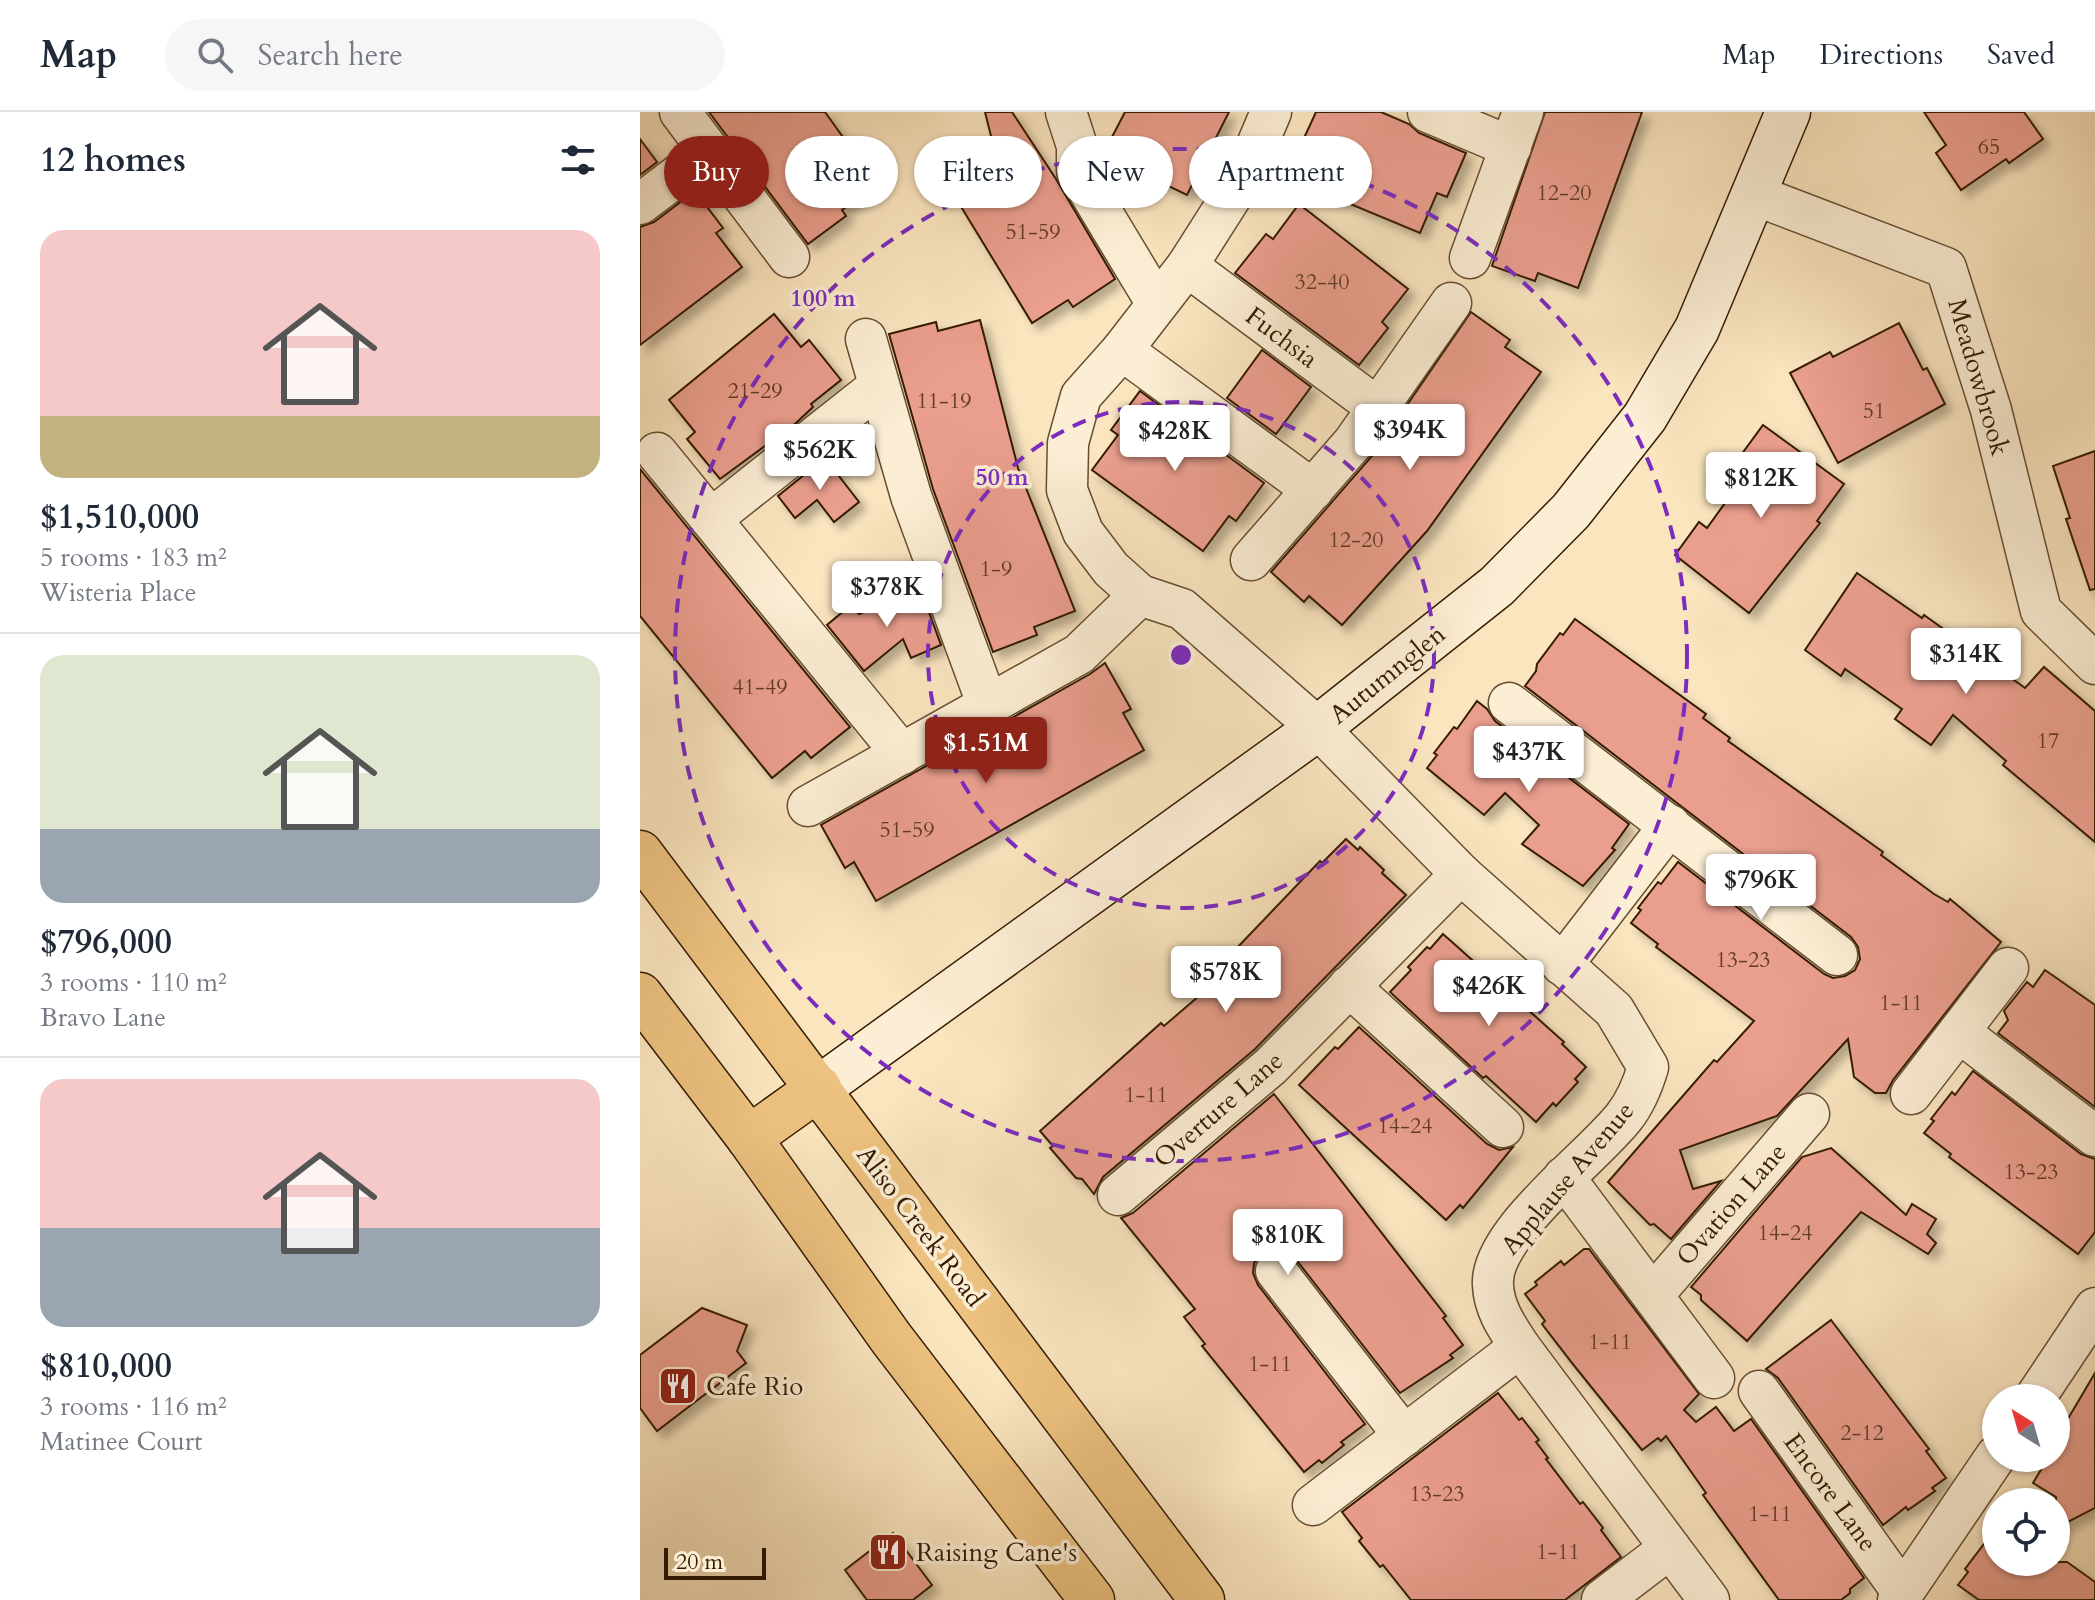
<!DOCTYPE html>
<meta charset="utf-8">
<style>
:root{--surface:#fff;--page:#f6f6f7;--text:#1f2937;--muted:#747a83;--line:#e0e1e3;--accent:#8f2418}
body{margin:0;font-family:Cardo,serif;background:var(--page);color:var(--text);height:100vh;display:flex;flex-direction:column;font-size:30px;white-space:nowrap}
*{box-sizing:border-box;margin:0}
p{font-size:26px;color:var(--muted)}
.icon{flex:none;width:44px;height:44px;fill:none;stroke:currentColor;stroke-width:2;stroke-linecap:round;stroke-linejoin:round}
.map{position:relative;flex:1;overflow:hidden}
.side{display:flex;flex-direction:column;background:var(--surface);width:640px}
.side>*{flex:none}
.banner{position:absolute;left:24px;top:24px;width:760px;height:72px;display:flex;gap:16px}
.needle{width:52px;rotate:323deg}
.controls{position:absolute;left:1342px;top:1272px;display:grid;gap:16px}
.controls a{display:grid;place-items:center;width:88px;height:88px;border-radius:50%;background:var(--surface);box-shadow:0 2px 6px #0004;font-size:40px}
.scale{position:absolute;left:24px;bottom:20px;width:102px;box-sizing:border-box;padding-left:8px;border:4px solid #341b02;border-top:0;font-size:22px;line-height:28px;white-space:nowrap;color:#341b02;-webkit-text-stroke:6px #fceed5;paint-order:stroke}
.price{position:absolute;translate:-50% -68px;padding:0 18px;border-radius:8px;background:#fff;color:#222;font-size:26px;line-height:52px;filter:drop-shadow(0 2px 4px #0008)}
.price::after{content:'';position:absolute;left:50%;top:48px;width:24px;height:18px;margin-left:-12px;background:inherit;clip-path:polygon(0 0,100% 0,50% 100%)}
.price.on{background:var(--accent);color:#fff}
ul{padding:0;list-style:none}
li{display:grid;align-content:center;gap:16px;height:424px;padding:0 40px}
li+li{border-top:2px solid var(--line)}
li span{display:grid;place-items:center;height:248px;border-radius:24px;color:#555}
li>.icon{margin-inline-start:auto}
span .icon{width:144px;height:144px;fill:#fffc;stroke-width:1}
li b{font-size:34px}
h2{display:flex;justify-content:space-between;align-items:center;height:96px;padding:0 40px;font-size:34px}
.pill{padding:0 28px;border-radius:36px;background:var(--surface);box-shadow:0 2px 6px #0004;font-size:28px;line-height:72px}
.pill.on{background:var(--accent);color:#fff}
header{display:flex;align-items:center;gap:48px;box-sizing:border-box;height:112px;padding:0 40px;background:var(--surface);border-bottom:2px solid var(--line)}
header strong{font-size:38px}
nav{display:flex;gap:44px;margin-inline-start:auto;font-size:28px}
.search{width:560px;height:72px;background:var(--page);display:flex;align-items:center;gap:20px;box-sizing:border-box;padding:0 28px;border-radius:44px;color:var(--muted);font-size:30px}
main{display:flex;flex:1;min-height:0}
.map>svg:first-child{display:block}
.building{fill:#ea9e8d;stroke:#341b02;stroke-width:2;filter:url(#shadow)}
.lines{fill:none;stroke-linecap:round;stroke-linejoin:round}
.street-casing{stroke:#664e31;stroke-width:43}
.secondary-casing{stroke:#341b02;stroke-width:47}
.primary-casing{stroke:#341b02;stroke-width:47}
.street{stroke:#fceed5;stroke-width:40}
.secondary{stroke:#fceed5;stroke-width:44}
.primary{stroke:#edc280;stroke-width:44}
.ring{fill:none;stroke:#7b2cbf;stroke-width:4;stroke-dasharray:14 10}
.labels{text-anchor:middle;stroke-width:7;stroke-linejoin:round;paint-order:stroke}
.number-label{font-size:22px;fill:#623c25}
.street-label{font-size:26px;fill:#341b02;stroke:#fceed5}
.poi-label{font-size:26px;fill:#341b02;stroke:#fceed5;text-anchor:start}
.centre{fill:#7b2cbf;stroke:#fceed5;stroke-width:4}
.ring-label{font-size:24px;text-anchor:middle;font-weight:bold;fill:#7b2cbf;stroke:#fceed5;stroke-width:7;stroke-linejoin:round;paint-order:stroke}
</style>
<header>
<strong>Map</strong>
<div class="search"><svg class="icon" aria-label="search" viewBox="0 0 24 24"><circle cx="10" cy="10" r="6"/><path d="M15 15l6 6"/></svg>Search here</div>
<nav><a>Map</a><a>Directions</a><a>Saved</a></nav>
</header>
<main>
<section class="side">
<h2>12 homes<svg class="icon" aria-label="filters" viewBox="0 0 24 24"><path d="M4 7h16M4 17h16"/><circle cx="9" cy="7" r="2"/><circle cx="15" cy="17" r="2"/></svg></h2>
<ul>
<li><span style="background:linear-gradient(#f6c9c9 75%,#c2b280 0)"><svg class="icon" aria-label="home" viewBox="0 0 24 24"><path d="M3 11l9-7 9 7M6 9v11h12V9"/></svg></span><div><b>$1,510,000</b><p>5 rooms · 183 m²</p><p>Wisteria Place</p></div></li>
<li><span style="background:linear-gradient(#dfe7d0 70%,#9aa5b1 0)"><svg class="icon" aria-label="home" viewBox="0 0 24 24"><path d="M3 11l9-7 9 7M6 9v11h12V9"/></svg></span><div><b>$796,000</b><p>3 rooms · 110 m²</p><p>Bravo Lane</p></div></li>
<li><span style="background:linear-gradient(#f6c9c9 60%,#9aa5b1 0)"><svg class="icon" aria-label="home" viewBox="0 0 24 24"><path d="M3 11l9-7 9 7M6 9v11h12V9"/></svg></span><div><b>$810,000</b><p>3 rooms · 116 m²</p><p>Matinee Court</p></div></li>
</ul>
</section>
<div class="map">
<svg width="1455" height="1488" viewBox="0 0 1455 1488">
<defs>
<filter id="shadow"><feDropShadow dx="7" dy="7" stdDeviation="4" flood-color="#0004"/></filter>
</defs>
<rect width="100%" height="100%" fill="#fae5bf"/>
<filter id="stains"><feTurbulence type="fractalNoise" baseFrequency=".0025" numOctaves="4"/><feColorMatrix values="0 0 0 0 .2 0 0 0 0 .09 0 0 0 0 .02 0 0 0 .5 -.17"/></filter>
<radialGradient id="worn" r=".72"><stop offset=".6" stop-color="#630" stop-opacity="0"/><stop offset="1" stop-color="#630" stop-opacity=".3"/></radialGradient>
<g class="building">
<polygon points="69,0 185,0 237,73 202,98 206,104 168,132"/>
<polygon points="345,0 372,0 416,67 475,167 433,195 428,188 392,211 320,93 356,70 351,61 359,56"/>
<polygon points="485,0 589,0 547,83 508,64 505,71 460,48"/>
<polygon points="676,0 741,0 769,12 779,21 826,41 807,85 797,81 780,121 655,69 672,30 664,26"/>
<polygon points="905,0 1002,0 938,176 898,161 895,169 852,154"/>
<polygon points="1284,0 1384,0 1403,27 1369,51 1366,47 1321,78 1296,41 1306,33"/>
<polygon points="0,27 17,50 0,63"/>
<polygon points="55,79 83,116 76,121 102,155 0,233 0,115 14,110"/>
<polygon points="659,92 768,177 742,210 748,216 719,253 595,161 626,122 633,127"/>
<polygon points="831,200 870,228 865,235 901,260 787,419 702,513 669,484 664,490 631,460 732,344"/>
<polygon points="134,202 161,235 169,228 201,268 171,292 173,295 156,311 80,367 47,327 55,320 29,288"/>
<polygon points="340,208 378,356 435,499 394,515 397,523 353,540 293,377 249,222 296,210 298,219"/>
<polygon points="1259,211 1283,258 1287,256 1305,292 1198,351 1150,261 1190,240 1193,245"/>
<polygon points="622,238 671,275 636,322 587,286"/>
<polygon points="500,279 624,371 596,409 589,404 563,439 452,358 478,323 471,318"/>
<polygon points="1123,313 1204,372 1177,409 1180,411 1109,501 1035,443 1059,410 1067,416 1108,359 1096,350"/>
<polygon points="1455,339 1455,477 1450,478 1426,407 1430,406 1413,354"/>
<polygon points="185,346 219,390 194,410 177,388 155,406 138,384"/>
<polygon points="0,357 210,615 171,646 165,639 132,666 0,504"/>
<polygon points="1217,461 1282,506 1284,503 1385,576 1404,555 1455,599 1455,730 1363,653 1366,649 1313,603 1291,633 1255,607 1262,597 1205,557 1201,564 1165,538"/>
<polygon points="280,476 301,533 271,546 263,527 224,559 187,513 211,493 219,502"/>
<polygon points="935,507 1066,602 1063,606 1090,626 1088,629 1243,740 1241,743 1294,782 1308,790 1310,787 1361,830 1253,968 1246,981 1235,981 1214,965 1208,927 1137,1004 1040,1038 1053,1077 1081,1069 1031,1127 1014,1112 1010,1113 968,1070 1074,948 1077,950 1114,909 1016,835 1018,832 991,811 1001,798 998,796 1018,770 1021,772 1038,750 1184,862 1193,866 1205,864 1215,858 1220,847 1218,835 1211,825 885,574 896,559 897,552 920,521 923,523"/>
<polygon points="465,551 491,597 483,601 504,638 236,789 214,750 205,756 181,713 450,562"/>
<polygon points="837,589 847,597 855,609 989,712 972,736 975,738 943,774 882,732 899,713 865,681 844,703 787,656 797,643 794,641 814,615 817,617"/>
<polygon points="706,727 718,738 720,735 744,758 742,761 766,783 615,937 463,1065 454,1082 442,1067 436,1066 410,1036 413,1034 400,1019 521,911 524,914 574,871 570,867 593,840 680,749 682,751"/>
<polygon points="803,822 924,930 922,932 946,955 935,967 938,970 916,994 913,991 896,1010 846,964 843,966 750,880 771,858 768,855 787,835 790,837"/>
<polygon points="1405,858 1455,893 1455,995 1358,921 1368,908 1364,899 1387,870 1393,875"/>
<polygon points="719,915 847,1032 859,1038 873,1035 823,1096 820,1093 806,1108 659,973 695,935 698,937"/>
<polygon points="1333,959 1441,1042 1455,1047 1455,1120 1438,1142 1309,1045 1311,1042 1284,1021 1294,1009 1291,1007 1312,980 1315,983"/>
<polygon points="634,982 806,1204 803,1206 823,1233 810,1243 813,1246 760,1281 654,1145 645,1138 634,1136 621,1141 614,1151 613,1161 618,1173 725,1312 701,1330 704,1333 682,1351 679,1348 664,1360 562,1234 565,1232 544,1205 555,1197 481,1106 493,1101"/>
<polygon points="1191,1036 1266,1103 1272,1092 1296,1107 1287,1122 1296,1131 1288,1142 1221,1100 1107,1229 1061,1188 1061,1183 1051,1175 1162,1045"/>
<polygon points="944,1137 949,1137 1059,1282 1044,1298 1056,1310 1076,1295 1094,1319 1111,1307 1224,1466 1210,1477 1210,1481 1201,1488 1139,1488 1063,1383 1066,1381 1026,1324 1021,1329 1018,1326 1002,1338 932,1251 902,1212 905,1209 885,1182 897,1173 895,1170 921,1149 924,1153"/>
<polygon points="62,1196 107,1213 97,1239 106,1251 17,1319 0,1296 0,1243"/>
<polygon points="1191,1208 1289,1337 1286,1339 1306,1366 1292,1376 1295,1379 1268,1398 1266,1395 1243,1413 1138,1266 1126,1257"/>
<polygon points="1455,1261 1455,1396 1416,1416 1416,1385 1393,1371 1408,1346 1416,1346 1416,1327"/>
<polygon points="858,1281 879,1308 882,1306 899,1328 896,1330 908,1346 906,1347 940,1392 943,1390 963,1416 961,1418 981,1445 925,1488 771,1488 743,1453 740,1455 719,1429 722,1426 702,1400"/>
<polygon points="1356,1416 1356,1450 1427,1450 1455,1470 1455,1488 1339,1488 1318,1473 1328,1460 1325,1457"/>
<polygon points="253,1421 292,1473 273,1488 227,1488 205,1458"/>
</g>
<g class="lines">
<defs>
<g id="street">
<polyline points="40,0 149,145"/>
<polyline points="426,0 437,34 437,59 517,192"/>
<path d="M631 0 603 66 547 154 482 238 441 284 428 331 427 378 443 420 471 457 500 483 542 497 678 616 821 762 974 898 1008 955C1003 972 995 991 984 1005 953 1045 849 1122 853 1173 854 1197 867 1215 880 1235L1069 1488"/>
<polyline points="788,0 871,35"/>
<polyline points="1115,83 1306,156 1351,298 1401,499 1455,552"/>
<polyline points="0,92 69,40"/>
<polyline points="830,146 883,0"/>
<polyline points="547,154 738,296"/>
<polyline points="226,227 271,384 348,594"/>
<polyline points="482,238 673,378"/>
<polyline points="17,341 262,642"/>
<polyline points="71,407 238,275"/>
<polyline points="611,448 713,331 811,191"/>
<polyline points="869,591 1197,843"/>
<polyline points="168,694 439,542 500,483"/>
<polyline points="922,853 1030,713"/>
<polyline points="709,874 863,1015"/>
<polyline points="1319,920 1455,1024"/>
<polyline points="1271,982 1368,856"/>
<polyline points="924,1065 1074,1266"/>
<polyline points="478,1083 631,954 821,762"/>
<polyline points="636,1159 764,1324"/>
<polyline points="1013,1183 1169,1002"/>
<polyline points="1119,1279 1263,1481"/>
<polyline points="1395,1286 1455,1196"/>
<polyline points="673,1393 880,1235"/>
<polyline points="962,1488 1030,1436"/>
<polyline points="1258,1488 1356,1344"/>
</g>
<polyline id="secondary" points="179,976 678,616 857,474 931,399 1005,305 1057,217 1148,0"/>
<g id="primary">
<polyline points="0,741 562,1488"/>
<polyline points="0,883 109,1026 251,1226 452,1488"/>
<polyline points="109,1026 179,976"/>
</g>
</defs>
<use href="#street" class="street-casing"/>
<use href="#secondary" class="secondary-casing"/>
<use href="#primary" class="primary-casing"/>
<use href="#street" class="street"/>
<use href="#secondary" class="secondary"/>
<use href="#primary" class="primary"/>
</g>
<g class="ring">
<circle cx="541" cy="543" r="253"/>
<circle cx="541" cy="543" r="506"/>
</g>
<defs>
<symbol id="restaurant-square" viewBox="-11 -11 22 22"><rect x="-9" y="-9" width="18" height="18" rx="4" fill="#8f2418" stroke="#fceed5"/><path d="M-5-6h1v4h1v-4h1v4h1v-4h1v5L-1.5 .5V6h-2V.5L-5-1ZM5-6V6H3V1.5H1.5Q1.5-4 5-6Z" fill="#fff"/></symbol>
</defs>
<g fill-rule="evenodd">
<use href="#restaurant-square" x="16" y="1252" width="44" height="44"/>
<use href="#restaurant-square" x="226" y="1418" width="44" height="44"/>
</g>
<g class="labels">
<g class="number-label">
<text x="1349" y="42">65</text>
<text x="924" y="88">12-20</text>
<text x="393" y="127">51-59</text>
<text x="682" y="177">32-40</text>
<text x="115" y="286">21-29</text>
<text x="304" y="296">11-19</text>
<text x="1234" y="306">51</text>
<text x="716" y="435">12-20</text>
<text x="356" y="464">1-9</text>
<text x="120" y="582">41-49</text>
<text x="1408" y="636">17</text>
<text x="267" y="725">51-59</text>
<text x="1103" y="855">13-23</text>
<text x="1261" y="898">1-11</text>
<text x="506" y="990">1-11</text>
<text x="765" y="1021">14-24</text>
<text x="1391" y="1067">13-23</text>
<text x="1145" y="1128">14-24</text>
<text x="970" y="1237">1-11</text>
<text x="630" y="1259">1-11</text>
<text x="1222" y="1328">2-12</text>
<text x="797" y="1389">13-23</text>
<text x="1130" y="1409">1-11</text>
<text x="918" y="1447">1-11</text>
</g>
<g class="street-label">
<text transform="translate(642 225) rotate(37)" y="9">Fuchsia</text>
<text transform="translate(1339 265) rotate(74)" y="9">Meadowbrook</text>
<text transform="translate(747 562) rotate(-39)" y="9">Autumnglen</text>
<text transform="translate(578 997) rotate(-41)" y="9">Overture Lane</text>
<text transform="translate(927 1066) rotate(-50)" y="9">Applause Avenue</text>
<text transform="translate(1091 1092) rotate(-49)" y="9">Ovation Lane</text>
<text transform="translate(281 1114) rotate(53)" y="9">Aliso Creek Road</text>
<text transform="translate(1191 1380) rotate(54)" y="9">Encore Lane</text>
</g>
<g class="poi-label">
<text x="66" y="1283">Cafe Rio</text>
<text x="276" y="1449">Raising Cane's</text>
</g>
</g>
<circle cx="541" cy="543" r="12" class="centre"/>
<g class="ring-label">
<text x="183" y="194">100 m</text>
<text x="362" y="373">50 m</text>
</g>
<rect width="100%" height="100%" filter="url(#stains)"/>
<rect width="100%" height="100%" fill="url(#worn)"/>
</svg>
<div class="controls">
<a><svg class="needle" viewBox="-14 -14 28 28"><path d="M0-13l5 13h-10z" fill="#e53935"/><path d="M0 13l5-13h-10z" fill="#747a83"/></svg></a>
<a><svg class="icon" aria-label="locate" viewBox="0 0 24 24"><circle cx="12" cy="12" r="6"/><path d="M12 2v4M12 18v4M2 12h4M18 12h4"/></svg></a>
</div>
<div class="scale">20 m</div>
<b class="price" style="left:770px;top:360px">$394K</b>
<b class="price" style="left:535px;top:361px">$428K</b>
<b class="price" style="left:180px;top:380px">$562K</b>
<b class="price" style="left:1121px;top:408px">$812K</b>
<b class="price" style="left:247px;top:517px">$378K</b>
<b class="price" style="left:1326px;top:584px">$314K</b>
<b class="price on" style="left:346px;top:673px">$1.51M</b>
<b class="price" style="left:889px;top:682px">$437K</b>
<b class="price" style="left:1121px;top:810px">$796K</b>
<b class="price" style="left:586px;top:902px">$578K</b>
<b class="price" style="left:849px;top:916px">$426K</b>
<b class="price" style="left:648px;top:1165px">$810K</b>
<div class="banner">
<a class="pill on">Buy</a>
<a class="pill">Rent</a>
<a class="pill">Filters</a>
<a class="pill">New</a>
<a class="pill">Apartment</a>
</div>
</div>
</main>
